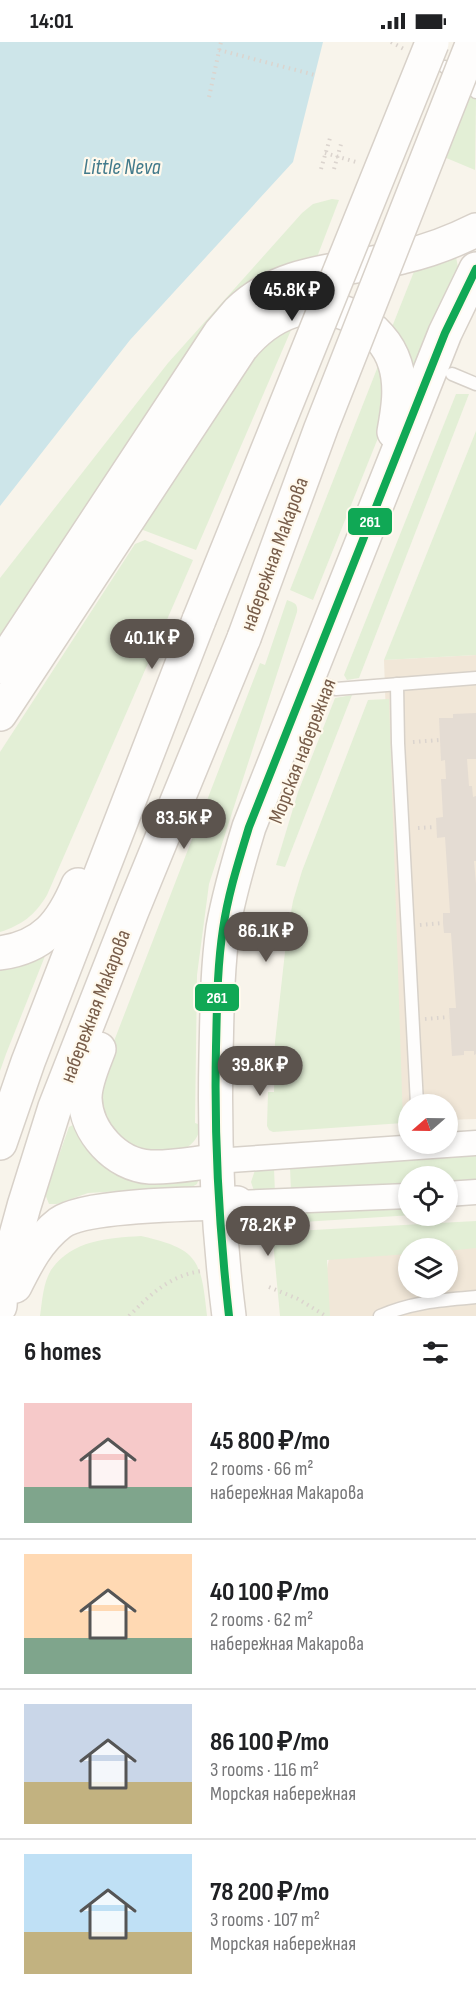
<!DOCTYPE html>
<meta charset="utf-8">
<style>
:root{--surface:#fff;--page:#f6f6f6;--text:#202124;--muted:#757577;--line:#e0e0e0;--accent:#5c544e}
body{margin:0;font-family:"Sofia Sans Condensed",sans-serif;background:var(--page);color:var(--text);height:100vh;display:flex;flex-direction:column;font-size:22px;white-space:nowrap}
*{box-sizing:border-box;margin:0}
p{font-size:20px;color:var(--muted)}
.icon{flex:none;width:33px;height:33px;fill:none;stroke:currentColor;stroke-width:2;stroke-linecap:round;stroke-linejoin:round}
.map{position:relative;height:1274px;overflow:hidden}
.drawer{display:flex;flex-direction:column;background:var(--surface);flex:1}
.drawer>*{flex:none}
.needle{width:39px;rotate:250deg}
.tools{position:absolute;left:398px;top:1052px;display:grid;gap:12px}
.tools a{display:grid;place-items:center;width:60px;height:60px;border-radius:50%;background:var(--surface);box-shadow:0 3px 9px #0003;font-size:30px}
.price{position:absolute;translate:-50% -51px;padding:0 14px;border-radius:21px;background:var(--accent);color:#fff;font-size:20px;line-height:39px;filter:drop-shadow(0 2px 3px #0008)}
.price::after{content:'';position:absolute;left:50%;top:36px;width:18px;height:14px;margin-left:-9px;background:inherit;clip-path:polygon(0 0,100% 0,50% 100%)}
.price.selected{background:#222;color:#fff}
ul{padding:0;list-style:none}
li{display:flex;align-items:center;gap:18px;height:150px;padding:0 24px}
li+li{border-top:2px solid var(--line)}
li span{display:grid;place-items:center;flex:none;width:168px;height:120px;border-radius:0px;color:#555}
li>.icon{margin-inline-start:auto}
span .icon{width:72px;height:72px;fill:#fffc;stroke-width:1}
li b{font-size:26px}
h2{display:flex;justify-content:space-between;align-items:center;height:72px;padding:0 24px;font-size:26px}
.status{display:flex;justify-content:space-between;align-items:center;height:42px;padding:0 30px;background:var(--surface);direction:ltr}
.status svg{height:16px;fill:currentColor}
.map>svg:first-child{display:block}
.residential{fill:#f1e7d8;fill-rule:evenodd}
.green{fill:#e3efd6}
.water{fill:#cde5e9}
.building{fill:#e4dcd3}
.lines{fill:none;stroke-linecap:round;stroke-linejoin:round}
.lane-casing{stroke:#d7d1c9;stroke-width:15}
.street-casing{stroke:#d7d1c9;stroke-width:27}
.secondary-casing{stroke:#d8d1c9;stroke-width:36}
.path{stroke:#dbd4ce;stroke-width:4;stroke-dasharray:1.5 4.5;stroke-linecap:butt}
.lane{stroke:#fefdfc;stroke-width:12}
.street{stroke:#fefdfc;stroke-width:24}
.secondary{stroke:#fefdfc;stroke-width:33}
.secondary-bridge-casing{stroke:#d8d1c9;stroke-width:36;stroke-linecap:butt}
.secondary-bridge{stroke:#fefdfc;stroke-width:33}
.bus-1-casing{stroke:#fff9ed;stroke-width:12}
.bus-1{stroke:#10a855;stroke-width:8}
.labels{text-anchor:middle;stroke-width:4.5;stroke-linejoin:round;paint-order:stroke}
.street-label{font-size:21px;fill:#785d4a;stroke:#fff9ed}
.water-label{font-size:22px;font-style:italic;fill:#427a8b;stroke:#fff9ed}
.line-badge{stroke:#fff9ed;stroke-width:2}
.badge-label{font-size:16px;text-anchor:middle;font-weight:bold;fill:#fff}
</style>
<div class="status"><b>14:01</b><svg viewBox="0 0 49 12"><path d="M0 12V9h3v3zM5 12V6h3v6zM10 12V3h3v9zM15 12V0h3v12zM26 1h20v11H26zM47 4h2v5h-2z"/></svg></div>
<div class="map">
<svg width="476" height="1274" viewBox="0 0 476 1274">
<rect width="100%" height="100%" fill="#f8f4eb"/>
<g class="residential">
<polygon points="476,613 476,1077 447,1078 447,1062 408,1062 408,1081 400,1081 384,618"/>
<path d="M476 1185V1274H317L330 1212ZM408 1206H447V1245H408Z"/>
</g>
<g class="green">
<polygon points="469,52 476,58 475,128 420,105"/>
<polygon points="332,157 339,158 314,223 0,606 0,536 168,321 302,171 313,162"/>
<polygon points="456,215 458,225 413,336 390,290 417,222"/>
<polygon points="295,279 196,508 135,485 248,311"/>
<polygon points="382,314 388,332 380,391 313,558 290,548"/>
<polygon points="456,352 469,352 359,636 347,638 344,633"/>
<polygon points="476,389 476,613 384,618"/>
<path d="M145 498 193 518 47 853C35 873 22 883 0 890V710L135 502Z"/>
<path d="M287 558C295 561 298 562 297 570L209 842 197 933 195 1081 201 1083C194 1117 164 1110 136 1110L100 1075 99 1038 260 621 265 623Z"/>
<polygon points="352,653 285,825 276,823 298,750 335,656"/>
<polygon points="389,657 403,1081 273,1090 269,1088 267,1084 268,1050 274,1050 275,1000 287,892 293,859 302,829 368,658"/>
<polygon points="47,909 6,1012 0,1029 0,925"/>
<polygon points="75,1082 199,1136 197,1142 192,1145 88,1151 57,1162 49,1162 45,1152 69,1085"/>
<polygon points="476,1114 476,1140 447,1141 447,1134 408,1134 408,1144 291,1150 290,1125"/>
<polygon points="274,1126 275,1152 254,1149 251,1140 255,1128"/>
<polygon points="408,1163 408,1173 413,1173 303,1180 303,1170"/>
<polygon points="476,1179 476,1206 447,1209 447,1206 408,1206 408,1212 327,1218 330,1274 280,1274 273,1199 273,1194 277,1190"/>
<path d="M141 1194C199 1207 201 1218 207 1274H40C42 1260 43 1241 51 1228 72 1198 108 1196 141 1194Z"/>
</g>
<polygon class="water" points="0,0 323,0 293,120 130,298 0,464"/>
<polygon class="building" points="476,671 476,717 467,717 469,744 472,744 473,755 476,754 476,819 474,819 476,842 476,1012 474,1013 474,1009 464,1009 464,1013 452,1014 449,966 456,966 451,891 444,891 443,881 443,871 450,871 445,795 437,796 436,776 443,775 441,737 446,737 445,718 441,719 439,676 453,676 453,672"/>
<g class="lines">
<defs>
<g id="lane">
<polyline points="445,25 461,33 476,50"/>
<polyline points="452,332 476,342"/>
<polyline points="397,642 398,701 417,1062"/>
<polyline points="326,643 336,647 476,636"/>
<path d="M380 1274C412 1260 442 1258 476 1255"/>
</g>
<g id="street">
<polyline points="216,1119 476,1101"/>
<polyline points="447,1152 476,1150"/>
<polyline points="237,1161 408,1154"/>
</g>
<g id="secondary">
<path d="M0 625 220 291C226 284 232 277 238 270 281 227 347 229 402 215 428 209 452 200 476 188"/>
<path d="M0 672 241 306C255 289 271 276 292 269 332 255 383 282 395 322 402 344 398 368 394 390"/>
<path d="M0 911C44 905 62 881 78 843"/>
<path d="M99 1007C93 1023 85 1040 85 1056 86 1090 116 1123 150 1125 172 1126 195 1121 216 1119"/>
<polyline points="0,1101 28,1020 199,578"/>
<path d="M15 1244C27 1220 38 1198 60 1181 86 1162 200 1162 237 1161"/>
<polyline points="0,1264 1,1248 24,1164 55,1065 132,869 244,596"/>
<path d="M229 1274C218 1187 214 1101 216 1014 217 971 217 929 223 886 229 852 239 818 249 785L445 291 476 227"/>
</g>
</defs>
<use href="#lane" class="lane-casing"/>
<use href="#street" class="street-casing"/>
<use href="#secondary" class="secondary-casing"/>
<g class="path">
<polyline points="391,0 404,7"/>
<polyline points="219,8 315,33"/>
<polyline points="209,55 221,0"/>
<polyline points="325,111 356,120"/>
<polyline points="321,127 330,96"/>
<polyline points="334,127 341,102"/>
<polyline points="413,700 440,698"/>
<polyline points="418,786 436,785"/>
<polyline points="420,883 443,881"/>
<polyline points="425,977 449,975"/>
<polyline points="269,1245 298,1257 326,1274"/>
<path d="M129 1274C151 1252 169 1234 201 1229"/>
</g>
<use href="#lane" class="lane"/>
<use href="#street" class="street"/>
<use href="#secondary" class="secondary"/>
<defs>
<g id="secondary-bridge">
<polyline points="199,578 432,1"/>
<polyline points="244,596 321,386 473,0"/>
</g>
</defs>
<use href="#secondary-bridge" class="secondary-bridge-casing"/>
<use href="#secondary-bridge" class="secondary-bridge"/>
<defs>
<path id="bus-1" d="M229 1274C219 1185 214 1095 216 1005 217 966 217 926 223 887 228 852 239 818 249 785L445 291 476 227"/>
</defs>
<use href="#bus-1" class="bus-1-casing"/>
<use href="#bus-1" class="bus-1"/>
</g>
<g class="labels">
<g class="street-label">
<text transform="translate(274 512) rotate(-70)" y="7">набережная Макарова</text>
<text transform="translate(302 709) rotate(-69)" y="7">Морская набережная</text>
<text transform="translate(95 964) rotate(-69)" y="7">набережная Макарова</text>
</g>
<g class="water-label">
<text x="122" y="132">Little Neva</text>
</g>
</g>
<g class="line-badge">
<rect x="347" y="465" width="46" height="29" rx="6" fill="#10a855"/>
<rect x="194" y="941" width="46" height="29" rx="6" fill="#10a855"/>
</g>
<g class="badge-label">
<text x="370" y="485">261</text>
<text x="217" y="961">261</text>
</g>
</svg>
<div class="tools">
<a><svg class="needle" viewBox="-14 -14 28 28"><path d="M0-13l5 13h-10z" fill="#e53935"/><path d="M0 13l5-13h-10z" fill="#757577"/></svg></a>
<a><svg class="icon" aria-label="locate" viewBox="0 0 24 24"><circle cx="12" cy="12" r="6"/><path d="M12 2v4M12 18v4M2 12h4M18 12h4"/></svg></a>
<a><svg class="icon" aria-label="layers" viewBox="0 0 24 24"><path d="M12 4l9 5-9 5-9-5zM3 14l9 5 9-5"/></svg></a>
</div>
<b class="price selected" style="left:292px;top:280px">45.8K ₽</b>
<b class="price" style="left:152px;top:628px">40.1K ₽</b>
<b class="price" style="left:184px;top:808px">83.5K ₽</b>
<b class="price" style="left:266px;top:921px">86.1K ₽</b>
<b class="price" style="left:260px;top:1055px">39.8K ₽</b>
<b class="price" style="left:268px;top:1215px">78.2K ₽</b>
</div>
<section class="drawer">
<h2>6 homes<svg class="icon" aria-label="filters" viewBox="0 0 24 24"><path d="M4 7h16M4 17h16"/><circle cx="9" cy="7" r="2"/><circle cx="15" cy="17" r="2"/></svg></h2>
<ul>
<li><span style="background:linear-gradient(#f6c9c9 70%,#7fa58c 0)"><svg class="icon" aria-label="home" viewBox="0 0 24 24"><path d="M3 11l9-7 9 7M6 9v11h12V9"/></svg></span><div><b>45 800 ₽/mo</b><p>2 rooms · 66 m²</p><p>набережная Макарова</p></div></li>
<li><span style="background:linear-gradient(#ffd9b3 70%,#7fa58c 0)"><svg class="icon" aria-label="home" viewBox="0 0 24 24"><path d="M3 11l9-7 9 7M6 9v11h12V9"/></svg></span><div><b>40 100 ₽/mo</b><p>2 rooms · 62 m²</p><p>набережная Макарова</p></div></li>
<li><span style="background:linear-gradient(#c9d6e8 65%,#c2b280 0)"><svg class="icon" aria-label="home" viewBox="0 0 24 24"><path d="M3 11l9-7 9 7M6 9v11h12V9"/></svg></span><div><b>86 100 ₽/mo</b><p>3 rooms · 116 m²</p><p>Морская набережная</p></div></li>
<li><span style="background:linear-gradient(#bfe0f5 65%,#c2b280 0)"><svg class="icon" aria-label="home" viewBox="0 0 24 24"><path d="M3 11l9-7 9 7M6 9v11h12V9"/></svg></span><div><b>78 200 ₽/mo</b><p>3 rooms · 107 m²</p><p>Морская набережная</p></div></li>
</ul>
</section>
